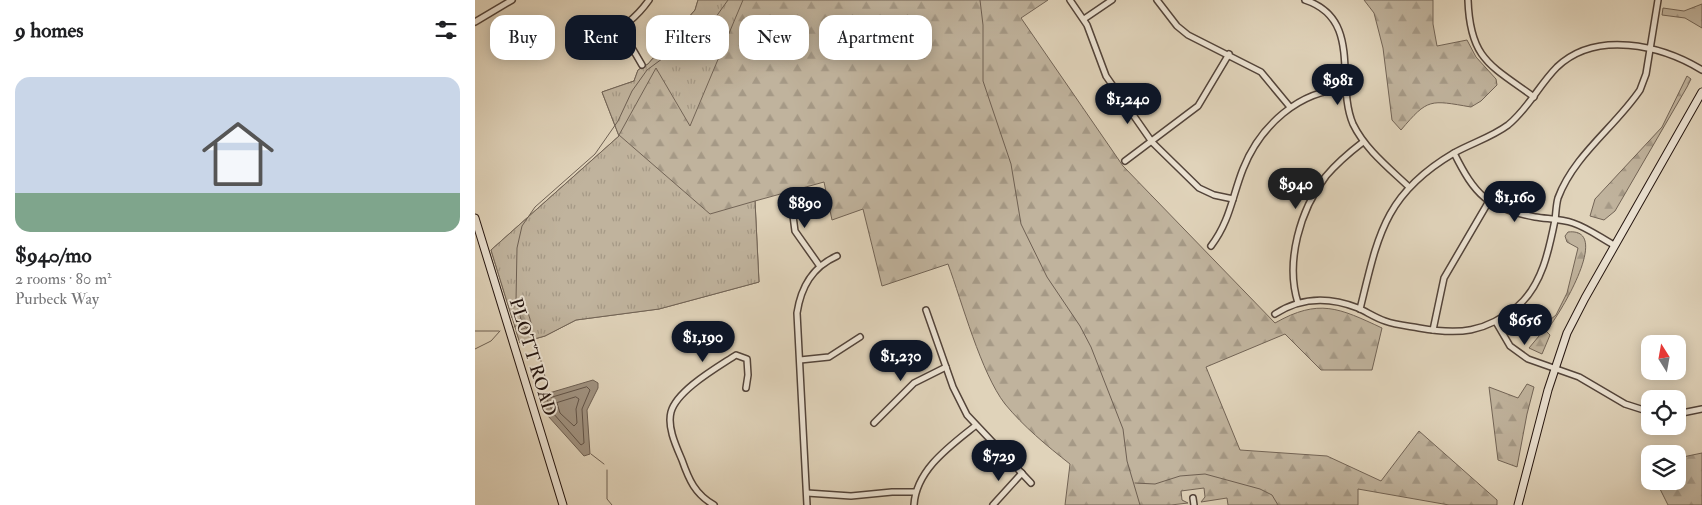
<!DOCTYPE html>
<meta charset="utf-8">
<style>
:root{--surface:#fff;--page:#f2f2f2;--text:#202124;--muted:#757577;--accent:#111827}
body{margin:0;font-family:"IM FELL Double Pica",serif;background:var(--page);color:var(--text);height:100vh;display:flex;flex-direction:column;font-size:19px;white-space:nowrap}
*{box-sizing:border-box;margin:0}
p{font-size:16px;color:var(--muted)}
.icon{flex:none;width:28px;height:28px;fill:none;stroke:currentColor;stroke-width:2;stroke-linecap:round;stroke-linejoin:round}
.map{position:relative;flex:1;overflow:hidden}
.side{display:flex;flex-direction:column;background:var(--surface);width:475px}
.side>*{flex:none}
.top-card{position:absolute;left:15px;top:15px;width:475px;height:45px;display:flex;gap:10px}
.needle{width:32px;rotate:349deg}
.controls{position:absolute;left:1166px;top:335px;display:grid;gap:10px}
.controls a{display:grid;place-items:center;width:45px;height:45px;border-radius:10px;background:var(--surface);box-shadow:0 2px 12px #0003;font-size:25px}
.price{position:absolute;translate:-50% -42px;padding:0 11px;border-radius:18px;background:var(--accent);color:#fff;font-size:16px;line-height:32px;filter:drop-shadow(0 1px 2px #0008)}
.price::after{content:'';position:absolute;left:50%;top:30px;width:15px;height:11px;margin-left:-8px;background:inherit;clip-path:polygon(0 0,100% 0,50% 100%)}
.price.selected{background:#222;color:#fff}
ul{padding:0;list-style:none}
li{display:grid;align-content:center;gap:10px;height:265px;padding:0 15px}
li span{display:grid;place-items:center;height:155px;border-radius:15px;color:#555}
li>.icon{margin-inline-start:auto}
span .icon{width:90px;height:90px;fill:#fffc;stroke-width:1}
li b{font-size:21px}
h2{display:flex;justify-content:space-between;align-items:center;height:60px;padding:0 15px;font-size:21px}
.chip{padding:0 18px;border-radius:15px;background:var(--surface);box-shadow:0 2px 12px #0003;font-size:18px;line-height:45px}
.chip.selected{background:var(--accent);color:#fff}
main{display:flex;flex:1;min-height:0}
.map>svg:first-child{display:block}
.forest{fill:url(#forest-firs);stroke:#726456}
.park{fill:url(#park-tufts);stroke:#726456}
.water{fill:#a09280;stroke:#6e6053}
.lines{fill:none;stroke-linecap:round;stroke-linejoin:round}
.shore{stroke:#625448;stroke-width:1}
.stream{stroke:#6e6053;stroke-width:1}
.street-casing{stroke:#53443a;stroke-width:8}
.secondary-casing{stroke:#24150f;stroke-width:9}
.street{stroke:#ebe2d2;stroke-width:5}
.secondary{stroke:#ebe2d2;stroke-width:7}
.labels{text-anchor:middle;stroke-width:4;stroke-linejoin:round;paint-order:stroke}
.street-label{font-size:18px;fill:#24150f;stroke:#ebe2d2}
</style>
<main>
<section class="side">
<h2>9 homes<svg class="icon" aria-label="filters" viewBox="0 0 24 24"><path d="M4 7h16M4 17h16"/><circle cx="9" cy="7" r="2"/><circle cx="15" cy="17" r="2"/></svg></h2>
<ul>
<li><span style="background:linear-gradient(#c9d6e8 75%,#7fa58c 0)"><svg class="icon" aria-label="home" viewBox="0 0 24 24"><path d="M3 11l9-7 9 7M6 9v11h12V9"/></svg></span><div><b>$940/mo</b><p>2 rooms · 80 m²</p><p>Purbeck Way</p></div></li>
</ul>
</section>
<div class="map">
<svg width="1227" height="505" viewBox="0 0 1227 505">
<defs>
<pattern id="forest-firs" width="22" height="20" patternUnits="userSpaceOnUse" patternTransform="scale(1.25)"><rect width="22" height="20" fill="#c0b39d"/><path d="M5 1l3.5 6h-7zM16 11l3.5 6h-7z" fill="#a59986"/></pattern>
<pattern id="park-tufts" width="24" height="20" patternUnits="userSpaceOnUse" patternTransform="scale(1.25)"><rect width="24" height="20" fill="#c0b39d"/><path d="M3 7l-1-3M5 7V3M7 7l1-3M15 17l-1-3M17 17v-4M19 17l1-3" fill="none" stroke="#a59986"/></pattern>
</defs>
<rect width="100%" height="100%" fill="#e0d3ba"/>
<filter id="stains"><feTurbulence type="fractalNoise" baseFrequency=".004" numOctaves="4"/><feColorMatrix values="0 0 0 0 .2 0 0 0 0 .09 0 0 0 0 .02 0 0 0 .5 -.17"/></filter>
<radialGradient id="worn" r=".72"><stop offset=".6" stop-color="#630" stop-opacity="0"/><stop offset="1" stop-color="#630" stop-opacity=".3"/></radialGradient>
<g class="forest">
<path d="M223 0H573L546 18 648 166 800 323C844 298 864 308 907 328L897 370H846L810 334 731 367 765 450 852 456 906 481 944 431 1022 500V505H974L883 489V505H753L752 498 726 502 730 497 729 488 706 491 707 500 713 503 696 505H590L595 464C572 446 548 426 530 404 506 373 487 302 473 264L407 286 388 209 357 220 349 182 280 201 284 282 184 309 101 320 70 336 45 343 16 250 144 136 127 92 159 81 163 70 173 64 220 10Z"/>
<path d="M889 0H958V24L962 46 992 40 1001 57 1021 79 1022 85 1006 101 996 107C955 100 953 98 926 130L917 120 908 48 899 13Z"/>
<polygon points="1227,4 1227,28 1210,18 1187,15 1188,8 1209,11"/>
<polygon points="1212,76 1216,79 1212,87 1140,211 1129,220 1115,216 1120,199 1187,127"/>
<path d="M1093 232C1139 227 1082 319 1071 331L1075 335 1067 354 1054 348 1064 336 1065 328 1081 315 1092 293 1103 248 1092 242 1090 236Z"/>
<polygon points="1052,384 1059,387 1052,414 1042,467 1023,460 1014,387 1043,398"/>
<polygon points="1227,453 1227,505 1193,505 1181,481 1202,481 1203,458"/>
</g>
<polygon class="park" points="223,0 268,0 215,126 181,68 144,135 235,214 280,201 284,282 184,309 101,320 70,336 45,343 41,331 57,326 52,309 39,312 37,318 16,250 144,136 127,92 159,81 163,70 173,64 220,10"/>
<polygon class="water" points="118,380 123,383 123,388 112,410 115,454 109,456 73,416 64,396"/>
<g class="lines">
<g class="shore">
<polygon points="112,387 115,390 107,409 109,443 106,445 78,413 72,399"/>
<polygon points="101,397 104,399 101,409 102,423 99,426 85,413 82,403"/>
</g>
<g class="stream">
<polyline points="505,0 508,25 508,81 536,164 546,224 572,277 605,326 616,347 648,429 652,461 665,505"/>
<polyline points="39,327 46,323"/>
<polyline points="0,331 24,331"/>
<polyline points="0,349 16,341 25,331"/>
<polyline points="71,381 65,357 53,330 47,323 41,301 42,248 47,226 60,207 120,154 143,121 157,91 172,70 238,21 253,0"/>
<polyline points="116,454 129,464"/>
<polyline points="132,470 132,499 137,505"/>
<polyline points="660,483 680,484 705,476 730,474 785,489 797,495 803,505"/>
</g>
<defs>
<g id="street">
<polyline points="595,0 612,25 631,76 677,142 724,188 739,195 758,199"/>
<polyline points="682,0 702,26 713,35 786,72 815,107"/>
<path d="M830 0C888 19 860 82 878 124 890 149 914 168 934 187"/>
<path d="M993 0C995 59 1015 65 1059 97"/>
<polyline points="609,19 637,0"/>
<polyline points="0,22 37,0"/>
<polyline points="146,29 167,65"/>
<path d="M130 36C149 28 162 17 174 0"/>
<path d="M979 153C1000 195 1012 208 1060 217 1072 219 1086 219 1098 223 1113 228 1126 238 1139 245"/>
<polyline points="650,161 723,106 754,54"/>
<polyline points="315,193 320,231 344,265"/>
<path d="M736 246C755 221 757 197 768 169 785 126 824 90 871 89"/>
<path d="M823 303C810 262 825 210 851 176 862 163 875 152 888 142"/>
<path d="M885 309C903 236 909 194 979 153 997 143 1017 137 1033 125 1053 109 1064 85 1082 67 1121 30 1186 45 1227 70"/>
<polyline points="451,310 478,387 492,415 556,483"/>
<path d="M800 314C826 297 855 297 883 308 892 312 901 318 910 321 921 325 933 326 944 328 984 335 1010 333 1043 306 1067 285 1074 250 1080 220 1081 213 1081 205 1083 198 1099 155 1140 127 1165 90L1171 74 1183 0"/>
<polyline points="1021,322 1035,346 1053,359 1104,377 1150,404 1175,412"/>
<polyline points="958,330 969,278 1014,201"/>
<polyline points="325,360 354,357 385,337"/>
<polyline points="1202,414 1227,409"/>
<polyline points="399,423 439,383 471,367"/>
<polyline points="332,493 376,496 417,492 440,492"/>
<polyline points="718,498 719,505"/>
<path d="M239 505C220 494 214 480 207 460 201 446 192 427 196 412 202 390 243 367 261 355L272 359 273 375 271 388"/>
<path d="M332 505 322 313C326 287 337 267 362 256"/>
<path d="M439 505C441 470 475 446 500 426"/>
<polyline points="518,505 547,473"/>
</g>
<g id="secondary">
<polyline points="0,218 88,505"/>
<polyline points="1043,505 1073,390 1092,333 1110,298 1227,92"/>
</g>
</defs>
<use href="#street" class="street-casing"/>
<use href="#secondary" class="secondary-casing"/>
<use href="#street" class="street"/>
<use href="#secondary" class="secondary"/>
</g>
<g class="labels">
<g class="street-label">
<text transform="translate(58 357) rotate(73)" y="6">PLOTT ROAD</text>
</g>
</g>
<rect width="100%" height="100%" filter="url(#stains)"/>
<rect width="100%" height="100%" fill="url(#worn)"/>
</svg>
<div class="controls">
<a><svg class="needle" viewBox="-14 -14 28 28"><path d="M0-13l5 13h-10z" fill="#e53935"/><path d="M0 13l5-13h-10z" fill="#757577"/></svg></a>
<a><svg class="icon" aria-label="locate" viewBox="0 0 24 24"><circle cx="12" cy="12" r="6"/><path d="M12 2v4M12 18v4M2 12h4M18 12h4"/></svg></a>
<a><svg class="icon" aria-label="layers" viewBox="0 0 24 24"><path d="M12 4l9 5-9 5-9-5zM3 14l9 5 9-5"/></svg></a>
</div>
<b class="price" style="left:863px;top:106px">$981</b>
<b class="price" style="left:653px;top:125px">$1,240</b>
<b class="price selected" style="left:821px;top:210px">$940</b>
<b class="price" style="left:1040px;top:223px">$1,160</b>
<b class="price" style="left:330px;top:229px">$890</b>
<b class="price" style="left:1050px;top:346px">$656</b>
<b class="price" style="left:228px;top:363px">$1,190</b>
<b class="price" style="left:426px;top:382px">$1,230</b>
<b class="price" style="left:524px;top:482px">$729</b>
<div class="top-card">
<a class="chip">Buy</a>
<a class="chip selected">Rent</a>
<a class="chip">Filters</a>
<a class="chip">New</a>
<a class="chip">Apartment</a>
</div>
</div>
</main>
